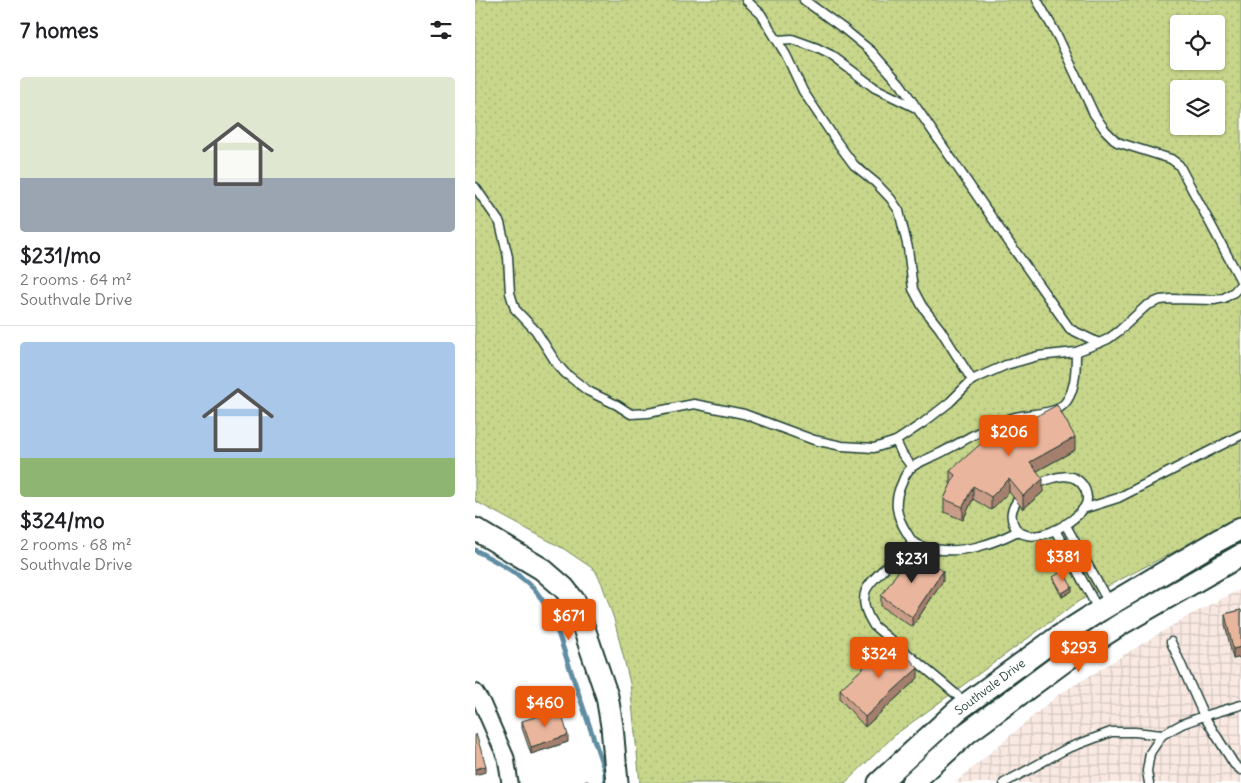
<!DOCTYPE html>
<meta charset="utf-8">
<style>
:root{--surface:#fff;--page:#f2f2f2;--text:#202124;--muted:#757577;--line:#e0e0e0;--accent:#ea580c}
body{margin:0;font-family:Delius,sans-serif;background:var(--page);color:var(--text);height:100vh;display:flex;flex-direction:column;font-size:19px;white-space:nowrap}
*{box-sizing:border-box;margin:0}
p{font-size:16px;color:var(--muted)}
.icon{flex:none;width:28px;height:28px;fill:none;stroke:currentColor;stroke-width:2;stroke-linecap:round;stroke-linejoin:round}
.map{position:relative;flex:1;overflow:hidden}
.side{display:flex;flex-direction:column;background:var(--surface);width:475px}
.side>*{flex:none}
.fabs{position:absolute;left:695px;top:15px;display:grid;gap:10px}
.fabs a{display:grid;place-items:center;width:55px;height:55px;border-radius:5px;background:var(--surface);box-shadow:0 1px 4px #0004;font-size:25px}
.price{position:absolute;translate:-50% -42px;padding:0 11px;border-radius:5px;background:var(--accent);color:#fff;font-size:16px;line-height:32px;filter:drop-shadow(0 1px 2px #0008)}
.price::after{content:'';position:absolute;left:50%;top:30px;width:15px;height:11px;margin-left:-8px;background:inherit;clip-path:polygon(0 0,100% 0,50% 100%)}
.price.active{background:#222;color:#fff}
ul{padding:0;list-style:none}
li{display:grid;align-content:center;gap:10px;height:265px;padding:0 20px}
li+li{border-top:1px solid var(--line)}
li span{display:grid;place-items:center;height:155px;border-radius:5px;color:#555}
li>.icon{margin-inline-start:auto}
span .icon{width:90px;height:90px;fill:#fffc;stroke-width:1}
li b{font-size:21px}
h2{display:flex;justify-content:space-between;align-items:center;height:60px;padding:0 20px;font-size:21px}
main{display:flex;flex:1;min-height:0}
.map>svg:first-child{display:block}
.industrial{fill:url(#industrial-grid)}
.grass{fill:url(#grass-dots);stroke:#738a5f;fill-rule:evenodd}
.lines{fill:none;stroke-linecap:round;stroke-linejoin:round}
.stream{stroke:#618da2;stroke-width:5}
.lane-casing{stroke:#1f3d34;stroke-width:11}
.street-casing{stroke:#1f3d34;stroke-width:19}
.secondary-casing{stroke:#1f3d34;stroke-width:25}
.lane{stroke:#fff;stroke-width:8}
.street{stroke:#fff;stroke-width:15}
.secondary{stroke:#fff;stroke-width:21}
.wall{fill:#c99c87;stroke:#1f3d34}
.shaded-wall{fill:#a47f6e;stroke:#1f3d34}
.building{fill:#eab59d;stroke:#1f3d34}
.labels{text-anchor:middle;stroke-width:4;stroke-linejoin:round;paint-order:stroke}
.street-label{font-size:12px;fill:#1f3d34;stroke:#fff}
</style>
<main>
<section class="side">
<h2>7 homes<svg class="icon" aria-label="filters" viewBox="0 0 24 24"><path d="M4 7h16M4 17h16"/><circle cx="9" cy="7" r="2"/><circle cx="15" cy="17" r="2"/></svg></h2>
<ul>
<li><span style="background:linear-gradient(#dfe7d0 65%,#9aa5b1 0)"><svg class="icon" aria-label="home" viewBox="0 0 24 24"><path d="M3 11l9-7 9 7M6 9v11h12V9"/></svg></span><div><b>$231/mo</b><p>2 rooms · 64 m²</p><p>Southvale Drive</p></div></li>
<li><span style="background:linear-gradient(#a9c7e8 75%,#8fb573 0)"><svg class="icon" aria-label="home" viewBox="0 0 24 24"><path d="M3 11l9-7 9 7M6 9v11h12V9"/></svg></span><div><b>$324/mo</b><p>2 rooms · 68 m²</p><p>Southvale Drive</p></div></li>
</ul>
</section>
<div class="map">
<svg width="766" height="783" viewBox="0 0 766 783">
<defs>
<pattern id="industrial-grid" width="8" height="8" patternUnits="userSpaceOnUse" patternTransform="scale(1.25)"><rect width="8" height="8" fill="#f9e9e2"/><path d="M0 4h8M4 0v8" fill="none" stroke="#d5c9c2"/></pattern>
<pattern id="grass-dots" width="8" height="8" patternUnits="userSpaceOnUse" patternTransform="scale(1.25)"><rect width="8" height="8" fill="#c7d68a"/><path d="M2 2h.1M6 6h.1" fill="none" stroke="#aab978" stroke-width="1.8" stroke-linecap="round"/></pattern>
</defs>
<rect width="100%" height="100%" fill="#fff"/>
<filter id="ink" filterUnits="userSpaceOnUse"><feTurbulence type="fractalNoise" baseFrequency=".02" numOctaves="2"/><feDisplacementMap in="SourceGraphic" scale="10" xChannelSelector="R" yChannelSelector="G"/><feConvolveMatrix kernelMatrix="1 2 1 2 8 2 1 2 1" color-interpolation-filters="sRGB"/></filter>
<g filter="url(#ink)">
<polygon class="industrial" points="766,589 766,783 480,783 583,695 713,616"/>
<path class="grass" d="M0 0H766V517L604 601 421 734 370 783H165L155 683 139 619 127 584 120 570 89 549 0 501ZM704 24H741V61H704ZM704 89H741V126H704Z"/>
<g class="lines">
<path class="stream" d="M0 550C18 560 45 573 59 589 67 598 72 608 78 618L130 772V783"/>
<defs>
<g id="lane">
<polyline points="271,0 286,14 311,55 328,91 362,142 379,165 401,183 416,199 424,211 433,248 438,289 447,306 465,329 497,380"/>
<polyline points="329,0 369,29 396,51 426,85 526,231 595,329 624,343"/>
<polyline points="562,0 583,37 619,114 630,130 642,142 696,159 704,165 766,281"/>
<polyline points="302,40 317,39 342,48 356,55 400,88 441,108"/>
<polyline points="0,187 25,223 33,257 35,293 40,309 61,331 82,364 90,373 113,391 142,405 156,414 173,413 219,404 269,414 339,440 367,446 399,448 421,441 448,423 475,402 497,380 531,365 563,356 601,352 624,343 633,339 644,331 671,306 685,300 696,299 739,300 749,298 759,292 766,284"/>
<polyline points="421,441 427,454 437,467"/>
<path d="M542 501C537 509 535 514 538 523 549 553 603 523 611 504 613 499 612 494 610 489 600 469 578 477 562 484"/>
<polyline points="608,509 643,498 766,435"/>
<polyline points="590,524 634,603"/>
<polyline points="580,530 623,609"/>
<path d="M543 531C517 544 489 554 459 549 452 548 444 547 438 542 436 540 434 536 432 533 421 516 418 501 427 483 429 477 432 471 437 467 447 460 461 456 471 450 494 438 515 424 540 417 554 413 571 415 584 408 601 398 601 369 601 352"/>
<path d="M438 542C427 553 397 577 391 590 386 603 392 615 399 626L469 684 491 703"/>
<polyline points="696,642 729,716 759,764 766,770"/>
<polyline points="529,783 591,749 636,732 660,732 687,735"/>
<polyline points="674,783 672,771 675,753 687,735 707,724 729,716 766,705"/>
</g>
<polyline id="street" points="0,692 7,703 31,758 35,783"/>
<g id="secondary">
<polyline points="0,529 67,569 89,588 100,602 132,696 137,726 142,783"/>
<polyline points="404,783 483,710 583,637 624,611 742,541 766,528"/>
<polyline points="437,783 492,733 595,657 646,624 766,555"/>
</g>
</defs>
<use href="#lane" class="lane-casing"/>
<use href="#street" class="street-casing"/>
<use href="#secondary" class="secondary-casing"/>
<use href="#lane" class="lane"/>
<use href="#street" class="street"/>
<use href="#secondary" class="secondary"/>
</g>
<g class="wall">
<polygon points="524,436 600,450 562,471 568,492 548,509 534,492 516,510 498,499 488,520 469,512 469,499 476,485 475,484 475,471"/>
<polygon points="578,577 597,591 587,597 578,580"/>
<polygon points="468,581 437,627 406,606 406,596"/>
<polygon points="766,610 766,657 758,659 750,624 750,614"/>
<polygon points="443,678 390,727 365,699 365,689"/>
<polygon points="47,721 93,742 56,754 47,728"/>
</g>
<g class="shaded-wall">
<polygon points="600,437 600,450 555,475 555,462"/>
<polygon points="534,479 534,492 516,510 516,497"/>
<polygon points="568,479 568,492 548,509 548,496"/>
<polygon points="498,486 498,499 488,520 488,507"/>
<polygon points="468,571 468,581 437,627 437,617"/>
<polygon points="597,587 597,591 587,597 587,593"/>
<polygon points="766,647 766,657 758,659 758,649"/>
<polygon points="443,668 443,678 390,727 390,717"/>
<polygon points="93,735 93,742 56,754 56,747"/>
<polygon points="11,766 11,772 0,775 0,769"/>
</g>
<g class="building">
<polygon points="582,405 600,437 555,462 568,479 548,496 534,479 516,497 498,486 488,507 469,499 480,475 475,471 520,431 524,436"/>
<polygon points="438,550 468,571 437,617 406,596"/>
<polygon points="588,571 597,587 587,593 578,577"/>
<polygon points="766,610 766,647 758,649 750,614"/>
<polygon points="418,641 443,668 390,717 365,689"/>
<polygon points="85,709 93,735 56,747 47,721"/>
<polygon points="0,734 1,734 11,766 0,769"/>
<polygon points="113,781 113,783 98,783"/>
</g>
</g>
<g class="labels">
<g class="street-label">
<text transform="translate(515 687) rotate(-37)" y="4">Southvale Drive</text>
</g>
</g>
</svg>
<div class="fabs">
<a><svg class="icon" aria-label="locate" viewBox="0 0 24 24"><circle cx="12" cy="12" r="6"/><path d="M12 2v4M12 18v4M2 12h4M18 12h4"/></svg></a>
<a><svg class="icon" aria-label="layers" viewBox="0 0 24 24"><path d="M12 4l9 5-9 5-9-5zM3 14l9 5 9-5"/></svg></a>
</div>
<b class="price" style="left:534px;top:457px">$206</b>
<b class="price" style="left:588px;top:582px">$381</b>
<b class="price active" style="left:437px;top:584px">$231</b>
<b class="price" style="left:94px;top:641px">$671</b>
<b class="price" style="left:604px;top:673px">$293</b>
<b class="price" style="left:404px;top:679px">$324</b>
<b class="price" style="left:70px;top:728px">$460</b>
</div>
</main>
